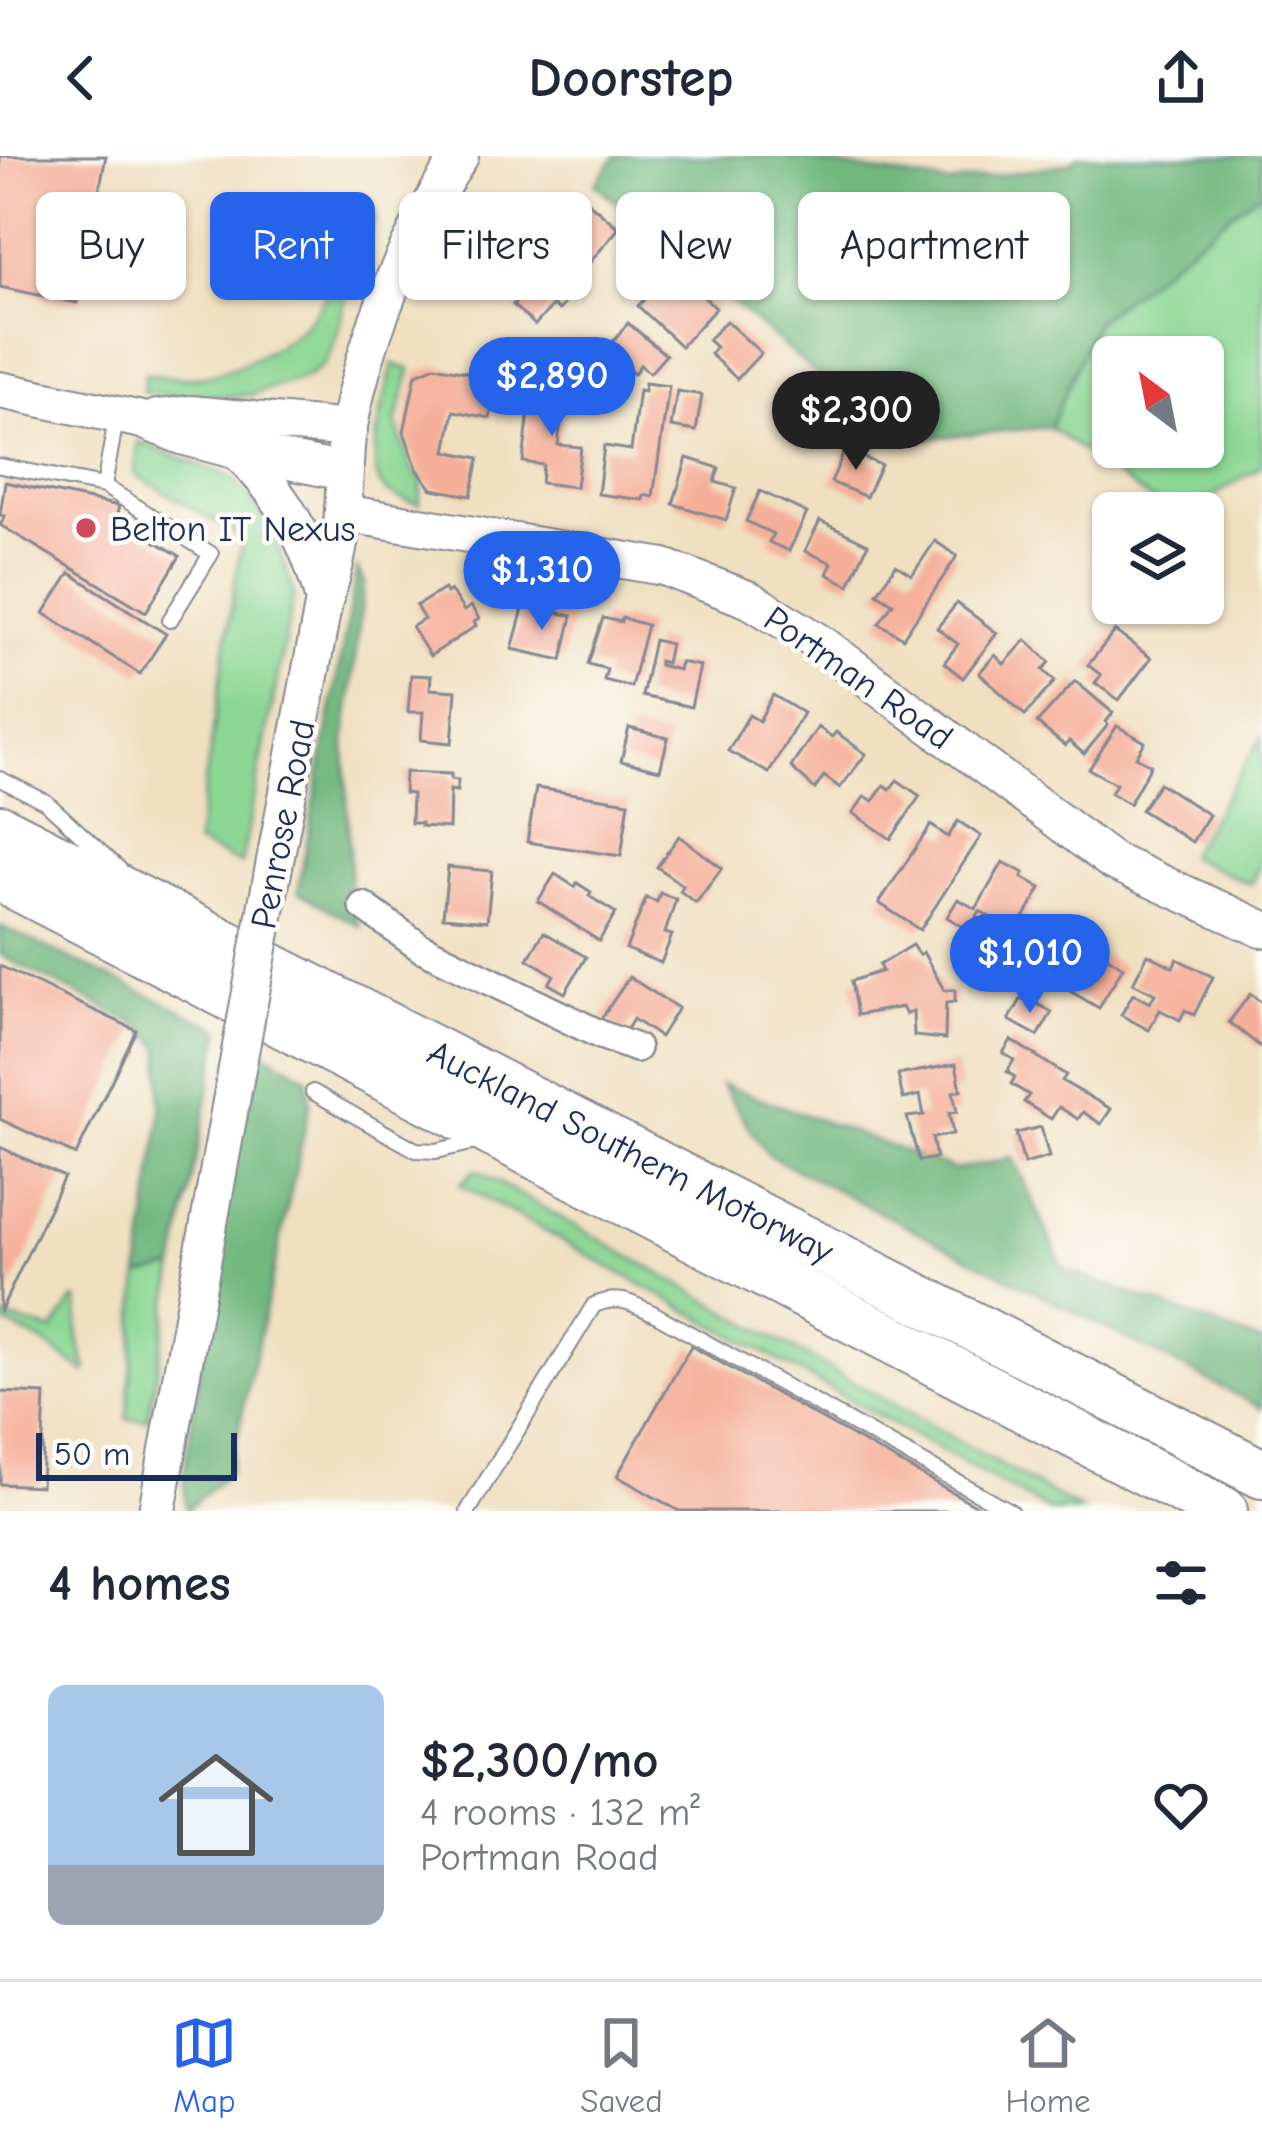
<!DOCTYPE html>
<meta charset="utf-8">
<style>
:root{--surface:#fff;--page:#f6f6f7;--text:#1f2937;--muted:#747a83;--line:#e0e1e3;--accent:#2563eb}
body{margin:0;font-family:"Comic Neue",sans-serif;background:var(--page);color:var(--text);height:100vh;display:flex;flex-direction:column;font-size:45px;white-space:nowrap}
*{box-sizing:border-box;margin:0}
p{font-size:39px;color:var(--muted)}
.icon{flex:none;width:66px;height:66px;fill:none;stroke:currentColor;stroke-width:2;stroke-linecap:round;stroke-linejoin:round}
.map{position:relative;height:1355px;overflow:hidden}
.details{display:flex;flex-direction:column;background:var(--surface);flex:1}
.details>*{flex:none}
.guide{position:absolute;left:36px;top:36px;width:1191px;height:108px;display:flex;gap:24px}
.needle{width:78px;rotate:328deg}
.fabs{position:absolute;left:1092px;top:180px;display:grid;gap:24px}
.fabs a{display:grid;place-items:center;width:132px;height:132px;border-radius:18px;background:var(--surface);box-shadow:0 3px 9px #0004;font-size:60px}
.scale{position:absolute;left:36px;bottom:30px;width:201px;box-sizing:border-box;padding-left:12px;border:6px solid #1b2f5e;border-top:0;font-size:33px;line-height:42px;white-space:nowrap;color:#1b2f5e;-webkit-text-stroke:9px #fdfcf7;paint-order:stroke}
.price{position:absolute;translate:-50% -102px;padding:0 27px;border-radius:42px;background:var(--accent);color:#fff;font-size:39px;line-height:78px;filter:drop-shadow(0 3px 6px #0008)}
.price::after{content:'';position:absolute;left:50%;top:72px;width:36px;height:27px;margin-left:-18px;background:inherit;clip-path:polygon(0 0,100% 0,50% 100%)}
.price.on{background:#222;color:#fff}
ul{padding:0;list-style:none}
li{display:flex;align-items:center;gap:36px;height:300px;padding:0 48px}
li span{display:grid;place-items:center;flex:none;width:336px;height:240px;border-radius:18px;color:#555}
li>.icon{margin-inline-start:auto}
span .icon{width:144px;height:144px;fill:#fffc;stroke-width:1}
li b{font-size:51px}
h2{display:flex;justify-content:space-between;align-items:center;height:144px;padding:0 48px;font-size:51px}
.chip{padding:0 42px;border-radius:18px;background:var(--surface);box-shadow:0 3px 9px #0004;font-size:42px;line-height:108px}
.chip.on{background:var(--accent);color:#fff}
header{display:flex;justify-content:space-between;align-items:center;height:156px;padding:0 48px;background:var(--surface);font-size:54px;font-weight:700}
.tab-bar{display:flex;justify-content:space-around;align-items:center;height:168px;border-top:3px solid var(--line);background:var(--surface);font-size:33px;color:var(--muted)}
.tab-bar a{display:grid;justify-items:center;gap:6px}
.tab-bar .on{color:var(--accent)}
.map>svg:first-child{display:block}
.green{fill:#8cd794;stroke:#548379;stroke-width:3;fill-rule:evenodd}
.forest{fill:#71b87e;stroke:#46746e;stroke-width:3}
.building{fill:#f5af99}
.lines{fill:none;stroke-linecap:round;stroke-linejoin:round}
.lane-casing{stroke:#868890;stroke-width:18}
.street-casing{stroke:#868890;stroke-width:32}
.secondary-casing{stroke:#868890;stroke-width:40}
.highway-casing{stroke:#868890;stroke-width:52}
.lane{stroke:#fff;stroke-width:14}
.street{stroke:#fff;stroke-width:27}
.secondary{stroke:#fff;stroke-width:36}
.highway{stroke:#fff;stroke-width:48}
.secondary-bridge-casing{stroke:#868890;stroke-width:40;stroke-linecap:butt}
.secondary-bridge{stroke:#fff;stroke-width:36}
.poi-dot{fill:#d1495b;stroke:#fdfcf7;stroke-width:4.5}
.labels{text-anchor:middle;stroke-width:9;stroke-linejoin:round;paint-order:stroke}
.poi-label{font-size:36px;fill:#1b2f5e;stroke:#fdfcf7;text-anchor:start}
.street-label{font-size:36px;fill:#1b2f5e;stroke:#fdfcf7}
</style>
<header><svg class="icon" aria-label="back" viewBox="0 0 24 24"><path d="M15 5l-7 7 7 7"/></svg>Doorstep<svg class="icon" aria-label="share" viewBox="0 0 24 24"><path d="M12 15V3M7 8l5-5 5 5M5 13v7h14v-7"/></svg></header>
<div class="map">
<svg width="1262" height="1355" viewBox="0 0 1262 1355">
<rect width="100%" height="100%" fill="#fdfcf7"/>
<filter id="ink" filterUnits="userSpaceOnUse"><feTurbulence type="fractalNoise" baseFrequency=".00833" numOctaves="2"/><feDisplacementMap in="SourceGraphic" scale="24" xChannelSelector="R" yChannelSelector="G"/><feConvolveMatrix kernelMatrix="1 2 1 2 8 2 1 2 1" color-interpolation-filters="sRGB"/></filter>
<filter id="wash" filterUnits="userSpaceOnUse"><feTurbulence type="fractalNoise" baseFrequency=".004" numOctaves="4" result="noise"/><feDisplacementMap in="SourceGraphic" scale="48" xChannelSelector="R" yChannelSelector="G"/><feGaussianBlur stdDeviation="2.7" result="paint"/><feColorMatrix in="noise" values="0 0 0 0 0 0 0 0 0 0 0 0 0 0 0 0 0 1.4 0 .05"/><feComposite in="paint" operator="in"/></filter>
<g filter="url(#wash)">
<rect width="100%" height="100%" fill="#f0e0c1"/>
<g class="green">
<path d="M1262 38V310L1186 357H1169L1050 272 1096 165 1255 39ZM1113 201H1203V291H1113Z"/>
<path d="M364 57 375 62 349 128 337 178 325 207 309 220 250 239 186 241 143 236 145 218C168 222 196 224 219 217 245 209 291 186 308 165 334 134 347 94 364 57Z"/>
<path d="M393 208 411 214 396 266 411 312 422 326 419 348C406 344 392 341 383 332 363 310 387 236 393 208Z"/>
<polygon points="138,286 229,320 254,345 272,373 294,437 241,708 196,687 242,382 135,318"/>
<polygon points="1262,581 1262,705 1250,728 1188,700"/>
<polygon points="476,1014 1082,1355 1050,1355 460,1028"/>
<polygon points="175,1112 148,1264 127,1263 139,1120"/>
<polygon points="74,1143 78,1144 78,1184 87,1214 85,1216 41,1185 0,1165 0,1160 53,1175"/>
</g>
<g class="forest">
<polygon points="616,0 779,0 950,28 1070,7 1078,0 1262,0 1262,38 1255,39 1096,165 1050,271 894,285 595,28"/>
<polygon points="357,413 364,427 345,586 351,752 360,770 298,736"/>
<polygon points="0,770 221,873 175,1112 139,1120 161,961 161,891 140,870 0,799"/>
<polygon points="261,894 308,922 310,948 229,1317 186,1354 184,1317 241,934 253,939"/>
<polygon points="721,928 955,1014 1013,1002 1064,1113 1262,1186 1262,1252 768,999"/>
</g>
<g id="blocks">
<g class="building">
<polygon points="0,0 106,0 77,147 0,131"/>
<polygon points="583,42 619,72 585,112 549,81"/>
<polygon points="544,104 577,134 559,154 553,149 535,169 513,149 526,134 521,130"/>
<polygon points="668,118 689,138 694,132 716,152 681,190 638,150"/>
<polygon points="726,165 761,197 737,223 710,198 716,191 708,184"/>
<polygon points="628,167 666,199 650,217 640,209 634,218 606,194"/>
<polygon points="435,210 497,222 490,262 454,255 446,295 479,302 471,340 432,333 417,313 404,276 416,218"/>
<polygon points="645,227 669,230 653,341 644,339 643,344 598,338 604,290 631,294 639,234 644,235"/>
<polygon points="550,230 575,232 572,257 562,256 558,289 581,291 576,331 541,327 543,309 523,306 530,247 535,248 535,241 548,243"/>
<polygon points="677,235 702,239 696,275 671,271"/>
<polygon points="845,294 881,309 866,341 831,326"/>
<polygon points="687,302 719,312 715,326 736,332 726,364 673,348"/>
<polygon points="5,326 119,350 116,362 180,400 146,456 0,369 5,360 0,359"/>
<polygon points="760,335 807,357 789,395 769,386 773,378 746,365"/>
<polygon points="820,365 868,388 849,429 827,418 832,407 805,395"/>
<polygon points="935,385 957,400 903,482 879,467 893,447 877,437 896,409 912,419"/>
<polygon points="70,417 166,478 140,518 44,457"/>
<polygon points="444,433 446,437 450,434 464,455 471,450 479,463 474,466 476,470 430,500 412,471 424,463 416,450"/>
<polygon points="957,447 997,477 963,522 944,507 958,488 937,472"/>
<polygon points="524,449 572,460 562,504 512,493"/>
<polygon points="603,462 621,466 622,462 647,469 631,531 604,524 607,513 588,508"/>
<polygon points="1115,475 1151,502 1119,544 1095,527 1101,519 1088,509"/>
<polygon points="654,484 670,488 666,507 659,505 659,509 678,514 680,506 700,510 691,551 642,540"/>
<polygon points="1026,484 1050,506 1043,514 1055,525 1025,559 979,517 995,499 1004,508"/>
<polygon points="411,519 431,520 430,533 456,535 452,587 421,584 423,556 408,556"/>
<polygon points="1075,525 1113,557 1106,566 1108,569 1084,598 1069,585 1065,590 1037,567"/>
<polygon points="773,539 803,557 769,617 728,595 749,559 759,565"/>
<polygon points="1117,570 1145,586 1136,601 1151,609 1129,648 1111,637 1116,628 1089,613"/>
<polygon points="818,571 832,581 836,576 866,598 840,632 824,620 815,633 791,611"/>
<polygon points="629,572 668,582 660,614 621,605"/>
<polygon points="405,616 451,618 451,623 458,624 457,635 450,634 449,672 421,670 421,667 411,667 412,638 404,637"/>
<polygon points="897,624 920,640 891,683 853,657 865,640 873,645 884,629 890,633"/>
<polygon points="1159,627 1209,659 1192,686 1141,654"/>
<polygon points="536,632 629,646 621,700 527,686"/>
<polygon points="958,665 981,680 920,774 879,747 931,669 948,681"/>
<polygon points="679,680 722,712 696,747 680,735 683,730 657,711"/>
<polygon points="1003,706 1024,717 1022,721 1041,732 1016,776 980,755 968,774 947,761 958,743 976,753"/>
<polygon points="448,711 492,715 487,765 443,761"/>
<polygon points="555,718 575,731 577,727 591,736 589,740 616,757 599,785 538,745"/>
<polygon points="660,737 676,743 665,777 672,779 661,807 626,793 646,742 657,746"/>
<polygon points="544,776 586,801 565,837 549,828 554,819 528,803"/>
<polygon points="912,789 919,799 923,796 944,834 955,834 955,846 946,847 945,883 914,880 913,855 906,859 902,851 857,859 851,825 882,815 879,809"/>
<polygon points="1067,797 1096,814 1105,799 1123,811 1099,852 1051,824"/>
<polygon points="1148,798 1173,811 1177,803 1213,821 1194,859 1185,854 1180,864 1160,854 1149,874 1121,859 1133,838 1150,847 1155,838 1133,827"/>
<polygon points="0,810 136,874 76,999 0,963"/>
<polygon points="629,821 678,852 660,881 633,863 624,878 601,863"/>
<polygon points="1250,838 1262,847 1262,892 1229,866"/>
<polygon points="1023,840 1052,856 1038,880 1009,864"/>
<polygon points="1011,884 1066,919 1062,925 1111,953 1101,968 1083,956 1078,963 1059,951 1051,963 1024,946 1029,939 1011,928 1015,921 1007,916 1014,904 1003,897"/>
<polygon points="956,908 961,934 953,936 957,956 949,957 953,978 932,982 936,1002 919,1005 907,961 924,959 920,939 903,943 898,919"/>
<polygon points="1041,971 1049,1001 1024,1008 1016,977"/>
<polygon points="0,991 64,1021 0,1156"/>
<polygon points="691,1190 986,1355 679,1355 617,1320"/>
<polygon points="0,1236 45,1238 41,1330 0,1328"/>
</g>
</g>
</g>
<g filter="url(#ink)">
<use href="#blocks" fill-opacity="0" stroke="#868890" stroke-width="3"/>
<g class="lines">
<defs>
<g id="lane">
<polyline points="0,310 104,330 211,398 170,464"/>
<polyline points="104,330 116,264"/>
<polyline points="0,623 46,646 119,713"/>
<polyline points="313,936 416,994 436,995 480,985"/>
<path d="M468 1355 594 1149C620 1139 629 1146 653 1157L1010 1355"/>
</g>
<polyline id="street" points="363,750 420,791 601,879 636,892"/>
<g id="secondary">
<polyline points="0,234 142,264 182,280 238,295 345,316"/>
<polyline points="157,262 190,258 349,273"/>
<path d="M238 295C284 341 308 382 324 445"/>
<polyline points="343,357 664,411 750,444 819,486 1112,705 1262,773"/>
<path d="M272 721 324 445C334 416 341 386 343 355 345 330 344 305 347 281 364 180 405 86 460 0"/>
<polyline points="157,1355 234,929"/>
</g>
<g id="highway">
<polyline points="0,673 1262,1318"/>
<polyline points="0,721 1223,1355"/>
</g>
</defs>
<use href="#lane" class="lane-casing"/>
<use href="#street" class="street-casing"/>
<use href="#secondary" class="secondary-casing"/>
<use href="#highway" class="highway-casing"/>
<use href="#lane" class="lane"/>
<use href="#street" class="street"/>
<use href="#secondary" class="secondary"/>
<use href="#highway" class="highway"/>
<defs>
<polyline id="secondary-bridge" points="234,929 272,721"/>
</defs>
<use href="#secondary-bridge" class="secondary-bridge-casing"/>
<use href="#secondary-bridge" class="secondary-bridge"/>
</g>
</g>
<circle class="poi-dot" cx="86" cy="372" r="12"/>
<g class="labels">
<g class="poi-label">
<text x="110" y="385">Belton IT Nexus</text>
</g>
<g class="street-label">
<text transform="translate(859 521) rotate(35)" y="13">Portman Road</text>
<text transform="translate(282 668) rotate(-79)" y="13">Penrose Road</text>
<text transform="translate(631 995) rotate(27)" y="13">Auckland Southern Motorway</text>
</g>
</g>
</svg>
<div class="fabs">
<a><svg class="needle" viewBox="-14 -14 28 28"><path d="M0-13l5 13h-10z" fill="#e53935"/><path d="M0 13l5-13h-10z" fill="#747a83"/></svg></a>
<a><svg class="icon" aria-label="layers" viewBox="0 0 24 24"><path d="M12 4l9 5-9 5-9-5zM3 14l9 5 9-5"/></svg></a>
</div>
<div class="scale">50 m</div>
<b class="price" style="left:552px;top:283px">$2,890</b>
<b class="price on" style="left:856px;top:317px">$2,300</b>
<b class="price" style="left:542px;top:477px">$1,310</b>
<b class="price" style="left:1030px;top:860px">$1,010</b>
<div class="guide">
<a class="chip">Buy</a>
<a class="chip on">Rent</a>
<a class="chip">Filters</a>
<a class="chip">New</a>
<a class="chip">Apartment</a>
</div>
</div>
<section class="details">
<h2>4 homes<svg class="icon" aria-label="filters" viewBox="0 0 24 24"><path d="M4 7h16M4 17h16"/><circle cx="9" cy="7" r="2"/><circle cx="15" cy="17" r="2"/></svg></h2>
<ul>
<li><span style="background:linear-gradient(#a9c7e8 75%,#9aa5b1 0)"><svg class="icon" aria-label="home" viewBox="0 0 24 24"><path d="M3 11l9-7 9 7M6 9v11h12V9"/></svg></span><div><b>$2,300/mo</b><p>4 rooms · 132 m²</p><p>Portman Road</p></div><svg class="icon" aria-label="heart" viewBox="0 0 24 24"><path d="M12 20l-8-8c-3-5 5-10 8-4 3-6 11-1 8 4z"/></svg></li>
</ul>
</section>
<nav class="tab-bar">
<a class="on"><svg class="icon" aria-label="map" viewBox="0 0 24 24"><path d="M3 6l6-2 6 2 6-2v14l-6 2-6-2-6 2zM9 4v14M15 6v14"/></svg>Map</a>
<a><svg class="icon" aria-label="saved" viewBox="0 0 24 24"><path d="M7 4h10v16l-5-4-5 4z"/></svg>Saved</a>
<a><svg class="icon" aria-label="home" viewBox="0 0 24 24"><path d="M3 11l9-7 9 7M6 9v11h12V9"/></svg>Home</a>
</nav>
